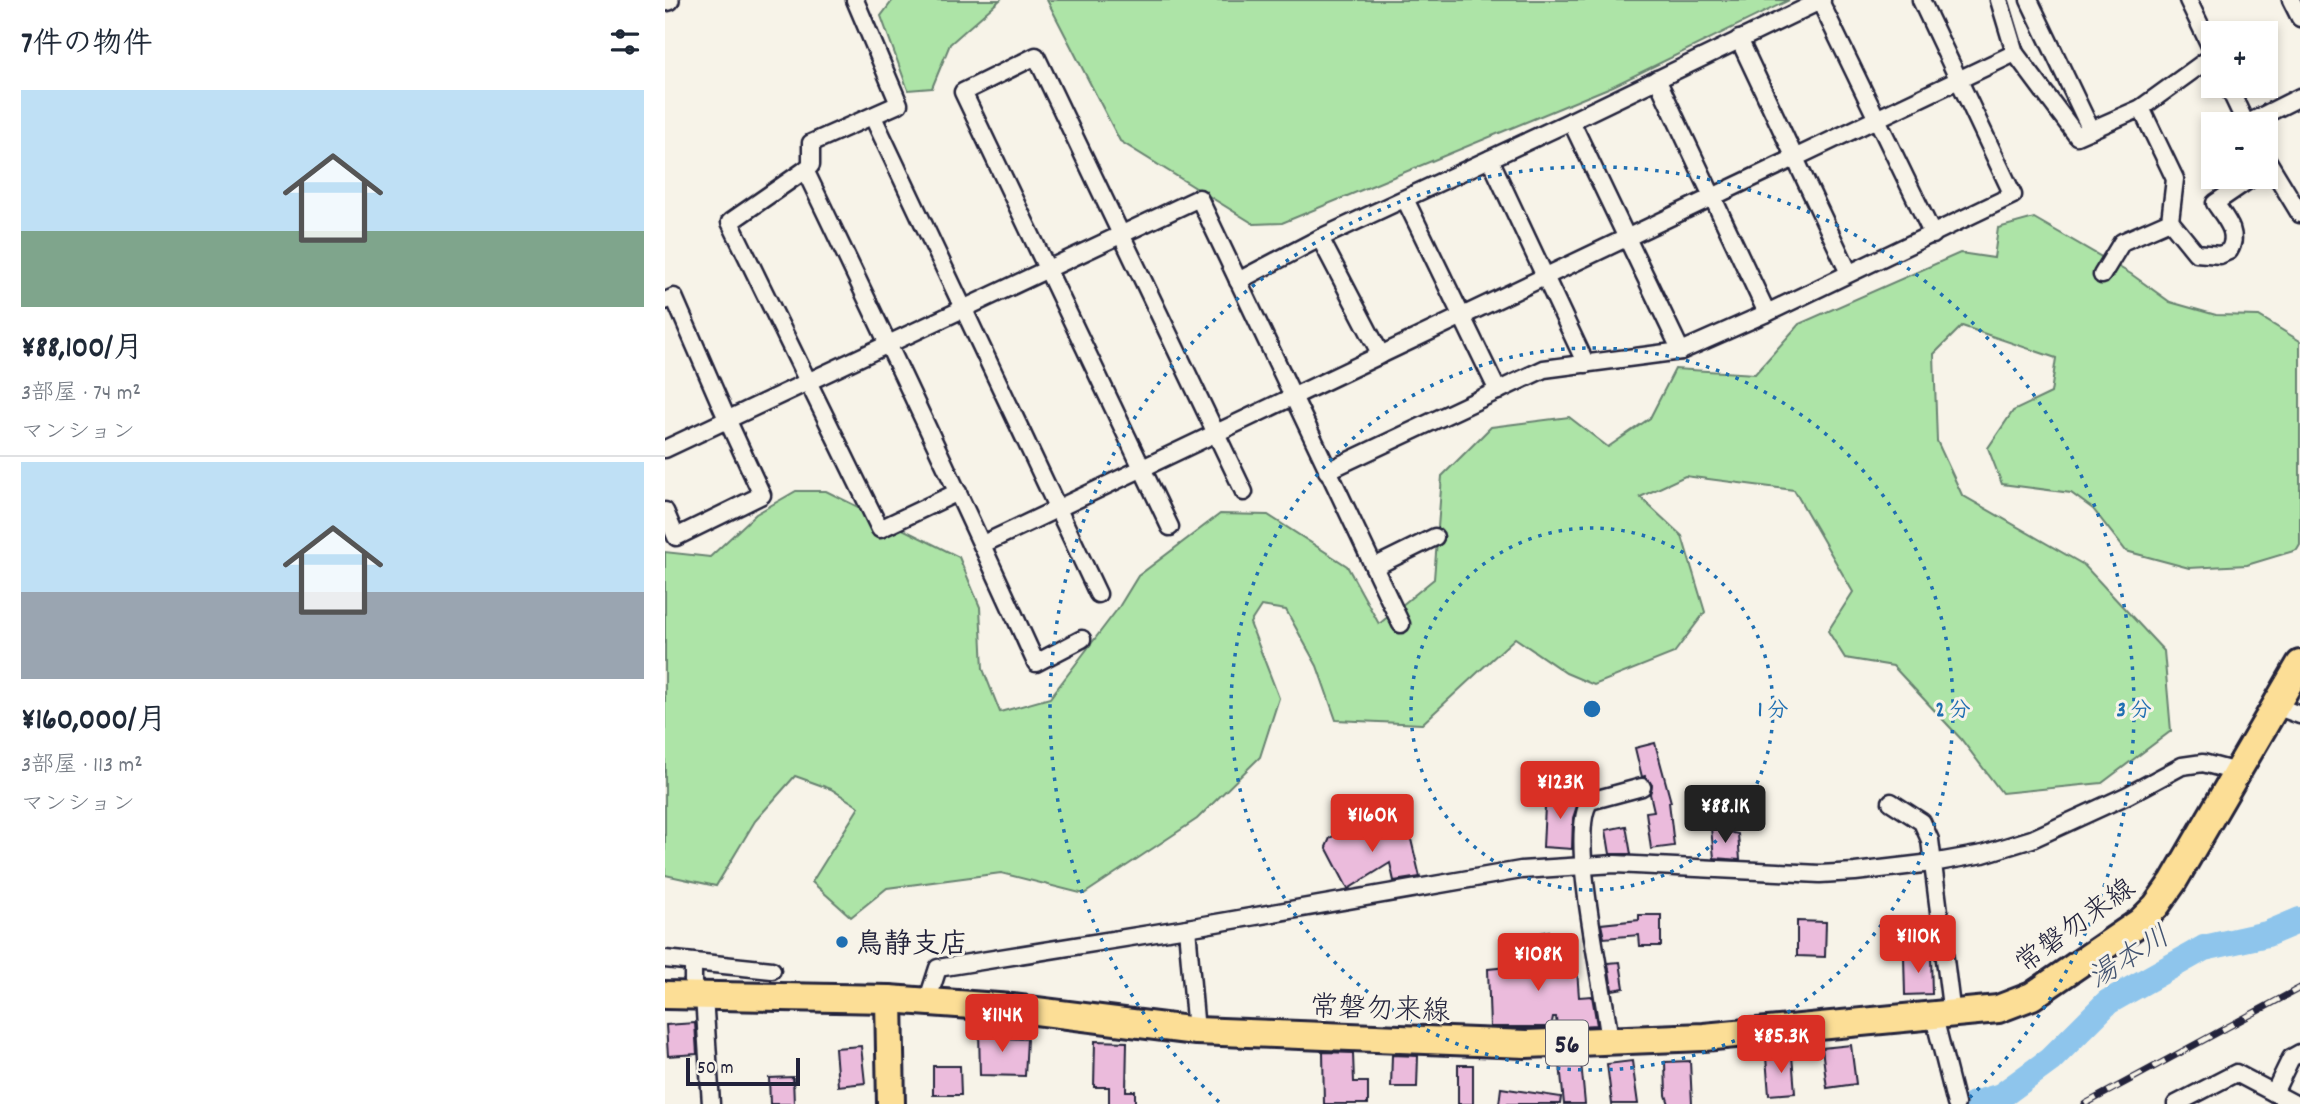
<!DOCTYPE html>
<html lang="ja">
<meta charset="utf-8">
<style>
:root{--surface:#fff;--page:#f6f6f7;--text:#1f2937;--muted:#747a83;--line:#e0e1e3;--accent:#d93025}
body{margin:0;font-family:Dekko,"Klee One",sans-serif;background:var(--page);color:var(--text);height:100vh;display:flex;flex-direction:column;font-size:26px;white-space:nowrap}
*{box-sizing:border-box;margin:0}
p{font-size:23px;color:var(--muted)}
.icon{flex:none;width:38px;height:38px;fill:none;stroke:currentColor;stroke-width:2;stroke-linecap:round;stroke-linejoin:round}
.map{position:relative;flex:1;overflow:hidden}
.sheet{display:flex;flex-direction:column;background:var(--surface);width:665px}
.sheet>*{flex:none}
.buttons{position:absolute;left:1536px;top:21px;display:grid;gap:14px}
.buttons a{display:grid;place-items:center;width:77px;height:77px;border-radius:0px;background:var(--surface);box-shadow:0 4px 10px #0003;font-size:35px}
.scale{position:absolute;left:21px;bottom:18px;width:114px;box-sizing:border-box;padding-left:7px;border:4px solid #22223b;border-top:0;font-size:19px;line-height:24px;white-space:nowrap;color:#22223b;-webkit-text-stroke:5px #f7f3e8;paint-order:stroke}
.price{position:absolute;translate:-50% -60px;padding:0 16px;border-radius:7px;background:var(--accent);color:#fff;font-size:23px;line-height:46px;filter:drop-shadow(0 2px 4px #0008)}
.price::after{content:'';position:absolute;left:50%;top:42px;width:21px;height:16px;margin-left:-10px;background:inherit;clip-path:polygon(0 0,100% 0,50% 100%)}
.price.active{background:#222;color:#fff}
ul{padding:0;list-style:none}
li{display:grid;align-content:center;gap:14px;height:371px;padding:0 21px}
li+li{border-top:2px solid var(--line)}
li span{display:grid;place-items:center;height:217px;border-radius:0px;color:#555}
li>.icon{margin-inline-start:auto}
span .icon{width:126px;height:126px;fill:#fffc;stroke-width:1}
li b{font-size:30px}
h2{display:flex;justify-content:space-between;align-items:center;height:84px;padding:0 21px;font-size:30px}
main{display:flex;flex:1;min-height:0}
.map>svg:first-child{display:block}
.green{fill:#ade4a7;stroke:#688371;stroke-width:2}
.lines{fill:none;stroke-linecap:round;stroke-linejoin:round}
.river{stroke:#8ec5ec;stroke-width:26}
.building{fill:#ebbbdc;stroke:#22223b;stroke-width:2}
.minor-casing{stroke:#22223b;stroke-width:21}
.tertiary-casing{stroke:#22223b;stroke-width:24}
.primary-casing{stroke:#22223b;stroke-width:32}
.minor{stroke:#f7f3e8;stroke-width:16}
.tertiary{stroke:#f7f3e8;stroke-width:19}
.primary{stroke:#fcde96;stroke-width:26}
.rail-casing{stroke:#22223b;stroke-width:7}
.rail{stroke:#f7f3e8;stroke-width:4.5;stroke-dasharray:13;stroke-linecap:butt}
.ring{fill:none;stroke:#1f6fb2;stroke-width:3.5;stroke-dasharray:3.5 7}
.poi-dot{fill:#1f6fb2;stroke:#f7f3e8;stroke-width:2.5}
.labels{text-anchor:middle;stroke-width:6;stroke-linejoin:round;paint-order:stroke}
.shield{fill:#f7f3e8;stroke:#62616f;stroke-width:2}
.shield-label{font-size:26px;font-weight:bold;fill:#22223b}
.street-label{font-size:28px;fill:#22223b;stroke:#f7f3e8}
.poi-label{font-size:28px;font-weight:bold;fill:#22223b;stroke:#f7f3e8;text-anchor:start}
.water-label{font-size:30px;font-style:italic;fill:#425370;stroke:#f7f3e8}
.centre{fill:#1f6fb2;stroke:#f7f3e8;stroke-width:3.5}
.ring-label{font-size:21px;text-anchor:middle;font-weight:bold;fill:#1f6fb2;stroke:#f7f3e8;stroke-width:6;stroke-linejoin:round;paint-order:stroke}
</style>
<main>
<section class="sheet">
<h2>7件の物件<svg class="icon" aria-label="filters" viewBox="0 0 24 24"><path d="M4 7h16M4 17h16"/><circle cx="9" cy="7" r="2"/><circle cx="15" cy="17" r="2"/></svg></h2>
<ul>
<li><span style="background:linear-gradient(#bfe0f5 65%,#7fa58c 0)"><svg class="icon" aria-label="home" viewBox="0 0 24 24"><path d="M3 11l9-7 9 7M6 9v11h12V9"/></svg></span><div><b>¥88,100/月</b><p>3部屋 · 74 m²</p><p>マンション</p></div></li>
<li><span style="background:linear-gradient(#bfe0f5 60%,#9aa5b1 0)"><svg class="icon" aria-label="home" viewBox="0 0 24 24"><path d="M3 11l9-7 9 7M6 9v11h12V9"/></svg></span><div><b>¥160,000/月</b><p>3部屋 · 113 m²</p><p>マンション</p></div></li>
</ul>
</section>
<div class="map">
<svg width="1635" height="1104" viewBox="0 0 1635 1104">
<rect width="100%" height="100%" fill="#f7f3e8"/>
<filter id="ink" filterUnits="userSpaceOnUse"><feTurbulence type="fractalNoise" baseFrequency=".0143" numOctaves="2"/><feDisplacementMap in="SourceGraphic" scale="14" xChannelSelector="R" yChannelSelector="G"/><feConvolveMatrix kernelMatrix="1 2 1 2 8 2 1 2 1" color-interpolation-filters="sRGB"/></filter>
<g filter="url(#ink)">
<g class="green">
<polygon points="228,0 335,0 285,44 267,88 243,90 216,16"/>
<polygon points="382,0 1124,0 948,86 617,223 589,224 455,141"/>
<polygon points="1369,218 1466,274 1505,302 1551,315 1594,316 1635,341 1635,545 1632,550 1582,565 1524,568 1461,551 1428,509 1406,493 1337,484 1323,448 1348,411 1386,393 1391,358 1297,326 1269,354 1272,441 1297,495 1419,565 1499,651 1506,731 1437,783 1337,793 1296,739 1228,666 1180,658 1163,631 1188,592 1129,490 1020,476 975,497 1017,536 1040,612 1009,653 929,685 901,673 850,638 757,724 671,720 652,666 621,610 596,606 585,623 614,698 595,757 532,819 419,894 336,873 222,888 186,917 147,882 194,807 166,789 130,776 90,821 51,886 0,875 0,552 45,557 91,514 131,491 161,491 294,557 315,607 318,669 335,712 385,698 454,607 473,576 555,514 603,515 682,566 714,624 769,579 777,476 826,427 904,417 943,447 985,418 1010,369 1090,374 1134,324 1295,253 1329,258 1333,228"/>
</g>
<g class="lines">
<polyline class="river" points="1309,1104 1336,1096 1385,1060 1443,1002 1539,948 1602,934 1635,920"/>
</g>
<g class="building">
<polygon points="990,743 1006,802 1004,802 1009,846 986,849 981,812 989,811 985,794 987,785 980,776 977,777 970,748"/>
<polygon points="894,791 915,797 908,818 907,849 878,847 880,806"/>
<polygon points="701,818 709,839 744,831 755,877 729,881 725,863 683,889 661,847 665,838"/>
<polygon points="961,826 966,854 945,854 941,830"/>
<polygon points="1046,828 1073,834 1075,860 1049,858"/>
<polygon points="974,915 996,915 996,946 975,946 974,935 939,938 936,924 974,920"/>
<polygon points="1132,921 1161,922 1160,957 1132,956"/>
<polygon points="884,931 892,971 912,970 914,997 927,996 932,1025 892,1027 891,1017 888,1017 886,1027 825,1027 823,969 843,967 844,974 871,970 863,936"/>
<polygon points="1266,955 1267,994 1240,995 1239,956"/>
<polygon points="955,962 959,988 947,990 943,963"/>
<polygon points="30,1023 32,1054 3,1056 1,1025"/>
<polygon points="314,1030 337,1030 338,1038 362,1039 360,1076 315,1075"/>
<polygon points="430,1041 462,1042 461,1091 470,1091 470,1104 444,1104 444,1087 429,1087"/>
<polygon points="1186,1045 1191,1084 1162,1088 1157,1048"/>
<polygon points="196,1046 200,1083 173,1086 170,1048"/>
<polygon points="658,1052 688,1053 689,1082 703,1082 703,1104 659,1104"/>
<polygon points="727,1055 753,1056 752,1087 726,1087"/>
<polygon points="1127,1055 1130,1093 1104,1095 1101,1057"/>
<polygon points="967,1061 973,1104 947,1104 942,1064"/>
<polygon points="1025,1061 1027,1104 1004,1104 1001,1095 1000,1062"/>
<polygon points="916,1062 920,1104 899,1104 895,1064"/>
<rect x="793" y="1065" width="15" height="39"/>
<polygon points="268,1066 295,1066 296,1095 268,1095"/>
<polygon points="128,1077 129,1104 105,1104 104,1078"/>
<polygon points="836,1088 896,1097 895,1104 834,1104"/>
</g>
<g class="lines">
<defs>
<g id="minor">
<polyline points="1334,0 1350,53 1412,136 1476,108 1549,55"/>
<polyline points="1364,0 1426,130"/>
<polyline points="1523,0 1549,54"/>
<polyline points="1626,0 1635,18"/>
<polyline points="1155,1 1268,235"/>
<polyline points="1074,39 1184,273"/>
<polyline points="992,79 1102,313"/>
<polyline points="1563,86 1581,124 1635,97"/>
<polyline points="208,117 433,594"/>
<polyline points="906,121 1016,351"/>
<polyline points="1601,158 1635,214"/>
<polyline points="825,159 921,364"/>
<polyline points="140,170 146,165 146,143 234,104 190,0"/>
<polyline points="740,199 833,391"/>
<path d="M1505 221 1531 253 1555 255 1564 251C1575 233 1560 218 1550 203L1588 177"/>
<polyline points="655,238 716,355"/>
<polyline points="1437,275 1457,242 1505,221 1510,179 1476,108"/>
<polyline points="573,281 655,238 906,121 1157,0"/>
<polyline points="0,301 9,297 62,419 97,495 11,537 0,511"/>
<polyline points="0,449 534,198 736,624"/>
<polyline points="662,471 879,369 1016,351 1102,313 1348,195 1256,0"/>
<path d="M293 492 215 529 65 222 140 170C219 334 296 498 371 663L417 639"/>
<polyline points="505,527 298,92 371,56 579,492"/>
<polyline points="318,544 1350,53"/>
<polyline points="709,567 770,537"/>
<polyline points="1610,706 1635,715"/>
<polyline points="1226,802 1257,822 1265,840 1287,1015"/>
<polyline points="522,928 531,1031"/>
<polyline points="0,959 107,970"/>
<polyline points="28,996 28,963"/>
<polyline points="39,996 46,1104"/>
<polyline points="262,1002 273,968 522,928 856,870 950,864 1155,874 1190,872 1267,863 1318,854 1367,839 1463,795 1517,766 1538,763 1572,772"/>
<polyline points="1269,1017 1291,1104"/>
<path d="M945 1043C941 995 901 833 925 801L977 787"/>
<polyline points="1609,1093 1626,1058 1635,1053"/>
<polyline points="1511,1104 1571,1073 1630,1104"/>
</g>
<polyline id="tertiary" points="0,1 4,0"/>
<g id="primary">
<polyline points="0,995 224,999 347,1008 531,1031 861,1044 1039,1037 1333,1009 1367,996 1475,922 1491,906 1508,882 1635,664"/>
<polyline points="224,999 226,1104"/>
</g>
</defs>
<use href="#minor" class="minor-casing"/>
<use href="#tertiary" class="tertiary-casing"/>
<use href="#primary" class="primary-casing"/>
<use href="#minor" class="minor"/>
<use href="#tertiary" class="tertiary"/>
<use href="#primary" class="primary"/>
<defs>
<polyline id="rail" points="1420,1104 1635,988"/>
</defs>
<use href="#rail" class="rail-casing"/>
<use href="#rail" class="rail"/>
</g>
</g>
<g class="ring">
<circle cx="927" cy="709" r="181"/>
<circle cx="927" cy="709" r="361"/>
<path d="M554 1102A542 542 0 1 1 1300 1102"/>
</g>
<circle class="poi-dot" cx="177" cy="942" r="7"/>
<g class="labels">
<rect class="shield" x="881" y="1020.5" width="42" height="45" rx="5"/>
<g class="shield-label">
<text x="902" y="1052">56</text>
</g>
<g class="street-label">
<text transform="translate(1409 924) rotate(-36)" y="10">常磐勿来線</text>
<text transform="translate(715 1007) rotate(2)" y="10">常磐勿来線</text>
</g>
<g class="poi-label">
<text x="191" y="952">鳥静支店</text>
</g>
<g class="water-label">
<text transform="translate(1463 956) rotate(-32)" y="10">湯本川</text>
</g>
</g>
<circle cx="927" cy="709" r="10" class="centre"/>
<g class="ring-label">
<text x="1108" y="716">1 分</text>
<text x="1288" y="716">2 分</text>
<text x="1469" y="716">3 分</text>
</g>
</svg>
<div class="buttons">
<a>+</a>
<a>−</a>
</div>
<div class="scale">50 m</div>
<b class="price" style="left:895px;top:821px">¥123K</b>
<b class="price active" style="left:1060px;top:845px">¥88.1K</b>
<b class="price" style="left:707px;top:854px">¥160K</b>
<b class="price" style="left:1253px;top:975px">¥110K</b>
<b class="price" style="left:873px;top:993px">¥108K</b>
<b class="price" style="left:337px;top:1054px">¥114K</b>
<b class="price" style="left:1116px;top:1075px">¥85.3K</b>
</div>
</main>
